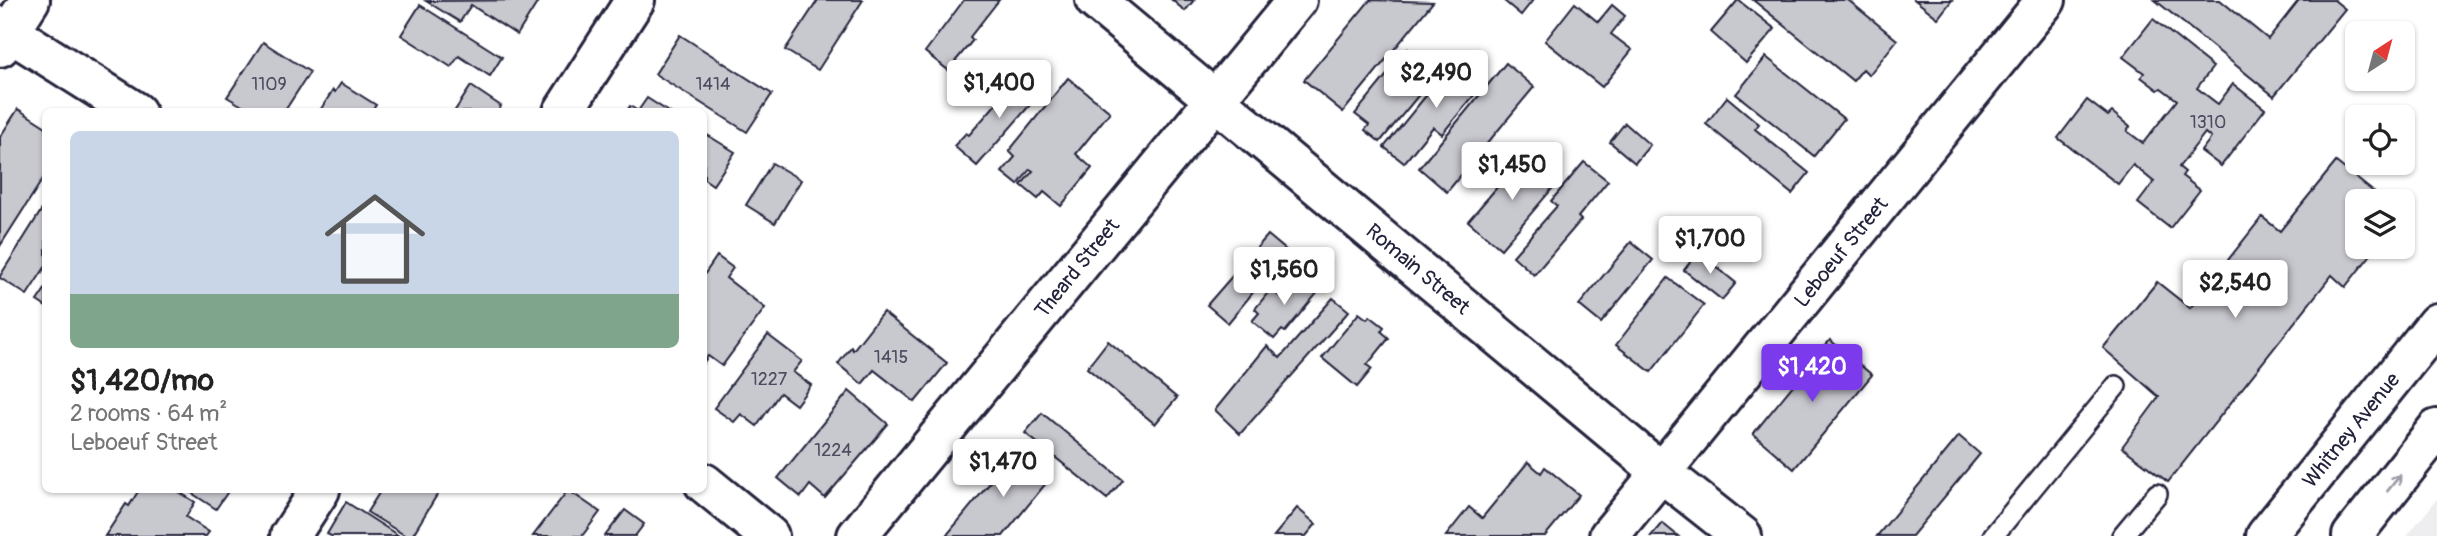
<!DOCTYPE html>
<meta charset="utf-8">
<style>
:root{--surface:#fff;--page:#f2f2f2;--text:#222;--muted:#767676;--accent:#7c3aed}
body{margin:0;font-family:Pangolin,sans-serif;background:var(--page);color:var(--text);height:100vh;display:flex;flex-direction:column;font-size:26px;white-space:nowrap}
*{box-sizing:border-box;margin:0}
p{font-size:23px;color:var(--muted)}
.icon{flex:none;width:38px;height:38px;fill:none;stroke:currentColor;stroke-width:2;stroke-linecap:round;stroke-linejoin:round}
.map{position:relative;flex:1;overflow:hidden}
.drawer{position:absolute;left:42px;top:108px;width:665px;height:385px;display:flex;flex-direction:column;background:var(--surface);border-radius:10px;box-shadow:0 2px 5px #0004}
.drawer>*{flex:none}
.needle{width:46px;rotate:36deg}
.tools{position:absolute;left:2345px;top:21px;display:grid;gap:14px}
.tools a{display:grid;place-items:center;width:70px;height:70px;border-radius:10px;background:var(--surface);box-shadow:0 2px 5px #0004;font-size:35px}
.price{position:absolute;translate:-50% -60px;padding:0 16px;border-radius:7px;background:#fff;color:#222;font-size:23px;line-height:46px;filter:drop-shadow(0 2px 4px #0008)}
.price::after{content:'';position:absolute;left:50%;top:42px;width:21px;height:16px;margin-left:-10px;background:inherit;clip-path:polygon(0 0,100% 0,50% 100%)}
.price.on{background:var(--accent);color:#fff}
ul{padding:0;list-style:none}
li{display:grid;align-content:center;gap:14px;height:371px;padding:0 28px}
li span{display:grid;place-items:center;height:217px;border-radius:10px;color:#555}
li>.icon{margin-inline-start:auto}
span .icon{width:126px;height:126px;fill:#fffc;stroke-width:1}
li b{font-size:30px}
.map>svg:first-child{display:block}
.built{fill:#eeeef1}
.building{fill:#c8c8cf;stroke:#22223b;stroke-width:2}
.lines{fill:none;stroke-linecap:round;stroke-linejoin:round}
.service-casing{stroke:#22223b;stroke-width:24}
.minor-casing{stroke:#22223b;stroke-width:44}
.tertiary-casing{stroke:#22223b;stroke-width:44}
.service{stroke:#fff;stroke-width:19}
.minor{stroke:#fff;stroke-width:38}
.tertiary{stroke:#fff;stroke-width:38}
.oneway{stroke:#9c9ca7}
.labels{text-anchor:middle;stroke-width:6;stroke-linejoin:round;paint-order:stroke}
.number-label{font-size:18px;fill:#4c4c60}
.street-label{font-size:21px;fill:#22223b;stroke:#fff}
</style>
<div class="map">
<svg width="2437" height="536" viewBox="0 0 2437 536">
<rect width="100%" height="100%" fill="#fff"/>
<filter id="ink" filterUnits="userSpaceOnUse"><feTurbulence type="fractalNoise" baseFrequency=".0143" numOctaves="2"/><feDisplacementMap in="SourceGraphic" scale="14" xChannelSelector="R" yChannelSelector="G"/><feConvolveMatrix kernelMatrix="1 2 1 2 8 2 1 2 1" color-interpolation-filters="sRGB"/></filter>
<g filter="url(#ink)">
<polygon class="built" points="2437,499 2437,536 2407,536"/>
<g class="building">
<polygon points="539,0 517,35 471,5 460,22 426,1"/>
<polygon points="863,0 818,70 785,50 818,0"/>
<polygon points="964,0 999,0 970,37 973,40 948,70 925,52"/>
<polygon points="1172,0 1194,0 1185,11"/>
<polygon points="1370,0 1433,2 1343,112 1304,80"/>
<polygon points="1503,0 1533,0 1521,15"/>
<polygon points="1738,0 1775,29 1746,63 1711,32"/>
<polygon points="1753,0 1848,0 1897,40 1869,75 1863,69 1853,81"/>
<polygon points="1915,0 1952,0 1938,18"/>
<polygon points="2155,0 2220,0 2268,39 2299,0 2334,0 2345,9 2274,96"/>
<polygon points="1575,3 1598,22 1612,5 1625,16 1611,34 1632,50 1602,87 1545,41"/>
<polygon points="420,5 502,57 490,76 459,56 451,67 401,35"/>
<polygon points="2153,19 2213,67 2197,88 2218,104 2233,84 2265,109 2221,166 2201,151 2211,138 2205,133 2179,167 2185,172 2182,176 2200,190 2170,228 2138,203 2154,182 2133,165 2118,184 2058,138 2087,100 2108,116 2112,112 2130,127 2127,131 2143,143 2177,100 2161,88 2158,90 2141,77 2144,73 2123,57"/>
<polygon points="680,35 772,94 747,132 655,74"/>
<polygon points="263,42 310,72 284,112 241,112 244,107 227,97"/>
<polygon points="1408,49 1437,73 1380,142 1365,130 1369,125 1355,114"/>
<polygon points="1766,57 1844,119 1814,156 1736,94"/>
<polygon points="1456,59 1485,82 1442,134 1433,127 1404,163 1384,147"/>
<polygon points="1506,63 1534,87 1447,192 1419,168"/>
<polygon points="1022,74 1042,91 977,166 954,146 966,133 969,135"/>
<polygon points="1068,78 1110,112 1076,154 1092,168 1061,206 1044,192 1038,199 1021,185 1033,171 1030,169 1018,185 1002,172 1015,157 1009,151"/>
<polygon points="341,83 376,105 371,112 319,112 333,90 335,92"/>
<polygon points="471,86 501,106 498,112 454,112"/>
<polygon points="1727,97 1759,124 1755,129 1809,173 1792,194 1706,124"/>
<polygon points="647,98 669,112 626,112 630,106 638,111"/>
<polygon points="18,109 46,127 46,174 0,246 0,137"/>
<polygon points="1625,123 1650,145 1635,163 1610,142"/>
<polygon points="704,133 735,152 713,185 704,179"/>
<polygon points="1524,156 1557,183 1501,249 1468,221"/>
<polygon points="1584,162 1608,181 1578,217 1581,220 1534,275 1513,256 1557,206 1551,201"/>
<polygon points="2336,162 2385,201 2357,201 2357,247 2377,247 2345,287 2332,275 2168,482 2122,447 2159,397 2103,348 2157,282 2190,308 2262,217 2280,231"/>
<polygon points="772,163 801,180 775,223 746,205"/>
<polygon points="46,203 46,266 27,295 0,278 0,276"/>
<polygon points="1268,235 1287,251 1228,323 1207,305"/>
<polygon points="1631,242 1653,260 1601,323 1579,305"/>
<polygon points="1698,252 1736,283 1722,300 1684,270"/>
<polygon points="717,256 733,268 726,278 765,308 722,366 708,356 704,362 704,275"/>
<polygon points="1298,274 1319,291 1285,332 1282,330 1274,339 1252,321 1259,313 1255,309 1271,289 1279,296"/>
<polygon points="1668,278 1704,305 1651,372 1616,345"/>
<polygon points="46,288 46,307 37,301"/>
<polygon points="1333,298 1349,311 1240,434 1215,410 1267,346 1280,358"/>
<polygon points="883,312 947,363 915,402 874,370 862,384 838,364 851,347 853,350"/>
<polygon points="1359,313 1367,319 1370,316 1384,327 1381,331 1389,338 1367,365 1372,369 1357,387 1322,358"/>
<polygon points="768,335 802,361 793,372 811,385 796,405 780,393 757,426 741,414 734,422 714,408"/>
<polygon points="1830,340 1872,375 1794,469 1753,434"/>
<polygon points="1108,341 1177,398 1155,424 1087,368"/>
<polygon points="849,391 888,424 825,498 810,485 801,497 778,478"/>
<polygon points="1042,413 1123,480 1107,499 1025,433"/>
<polygon points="1959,436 1980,454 1912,536 1877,536"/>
<polygon points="1018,449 1052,476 1003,536 946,536"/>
<polygon points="1528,462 1541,473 1545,467 1579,495 1545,536 1446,536 1469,507 1482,518"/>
<polygon points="139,490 176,490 195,502 186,517 209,532 206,536 105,536 126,504 129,506"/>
<polygon points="187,490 229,490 216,509"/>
<polygon points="381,490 440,490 412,536 406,536 367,512"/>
<polygon points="568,490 600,512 582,536 533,536"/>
<polygon points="346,502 399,536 331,536 327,534"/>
<polygon points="1297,508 1316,524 1306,536 1274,536"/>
<polygon points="625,510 644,524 635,536 605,536"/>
<polygon points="1662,523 1678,536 1651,536"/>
</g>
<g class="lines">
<defs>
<g id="service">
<polyline points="1993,536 2116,386"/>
<polyline points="2122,536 2157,494"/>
</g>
<g id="minor">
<polyline points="1095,0 1661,472 1742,536"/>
<polyline points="0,26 136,112"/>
<polyline points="0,47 30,0"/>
<polyline points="563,112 635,0"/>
<polyline points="704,483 769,536"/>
<polyline points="290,536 320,490"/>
<polyline points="857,536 1297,0"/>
<polyline points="1609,536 2046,0"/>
</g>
<g id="tertiary">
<polyline points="2266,536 2437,323"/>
<polyline points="2352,536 2437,429"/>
</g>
</defs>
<use href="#service" class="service-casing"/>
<use href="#minor" class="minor-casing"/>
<use href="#tertiary" class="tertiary-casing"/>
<use href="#service" class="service"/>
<use href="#minor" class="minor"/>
<use href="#tertiary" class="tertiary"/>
</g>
<defs><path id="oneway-shaft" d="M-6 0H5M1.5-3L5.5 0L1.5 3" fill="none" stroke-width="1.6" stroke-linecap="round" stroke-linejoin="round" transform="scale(1.75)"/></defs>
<use class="oneway" href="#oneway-shaft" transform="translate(2394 483) rotate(-51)"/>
</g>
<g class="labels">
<g class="number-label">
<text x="269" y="90">1109</text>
<text x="713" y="90">1414</text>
<text x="2208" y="128">1310</text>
<text x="891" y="363">1415</text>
<text x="769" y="385">1227</text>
<text x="833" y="456">1224</text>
</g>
<g class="street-label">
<text transform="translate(1841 252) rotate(-51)" y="7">Leboeuf Street</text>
<text transform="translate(1077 268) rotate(-51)" y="7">Theard Street</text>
<text transform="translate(1418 269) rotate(40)" y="7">Romain Street</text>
<text transform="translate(2351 430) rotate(-51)" y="7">Whitney Avenue</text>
</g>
</g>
</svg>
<div class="tools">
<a><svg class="needle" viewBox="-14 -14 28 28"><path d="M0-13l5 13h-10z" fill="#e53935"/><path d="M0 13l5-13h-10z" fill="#767676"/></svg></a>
<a><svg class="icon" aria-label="locate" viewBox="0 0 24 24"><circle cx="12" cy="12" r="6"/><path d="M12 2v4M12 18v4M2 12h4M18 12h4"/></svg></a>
<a><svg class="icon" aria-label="layers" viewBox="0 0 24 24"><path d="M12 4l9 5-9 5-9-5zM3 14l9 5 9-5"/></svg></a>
</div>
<b class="price" style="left:1436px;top:110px">$2,490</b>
<b class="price" style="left:999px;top:120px">$1,400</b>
<b class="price" style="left:1512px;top:202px">$1,450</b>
<b class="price" style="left:1710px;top:276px">$1,700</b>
<b class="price" style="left:1284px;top:307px">$1,560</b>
<b class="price" style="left:2235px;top:320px">$2,540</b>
<b class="price on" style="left:1812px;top:404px">$1,420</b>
<b class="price" style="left:1003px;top:499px">$1,470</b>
<section class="drawer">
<ul>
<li><span style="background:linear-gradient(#c9d6e8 75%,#7fa58c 0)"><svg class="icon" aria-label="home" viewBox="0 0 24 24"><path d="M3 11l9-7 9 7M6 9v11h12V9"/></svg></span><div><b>$1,420/mo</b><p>2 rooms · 64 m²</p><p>Leboeuf Street</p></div></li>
</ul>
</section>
</div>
